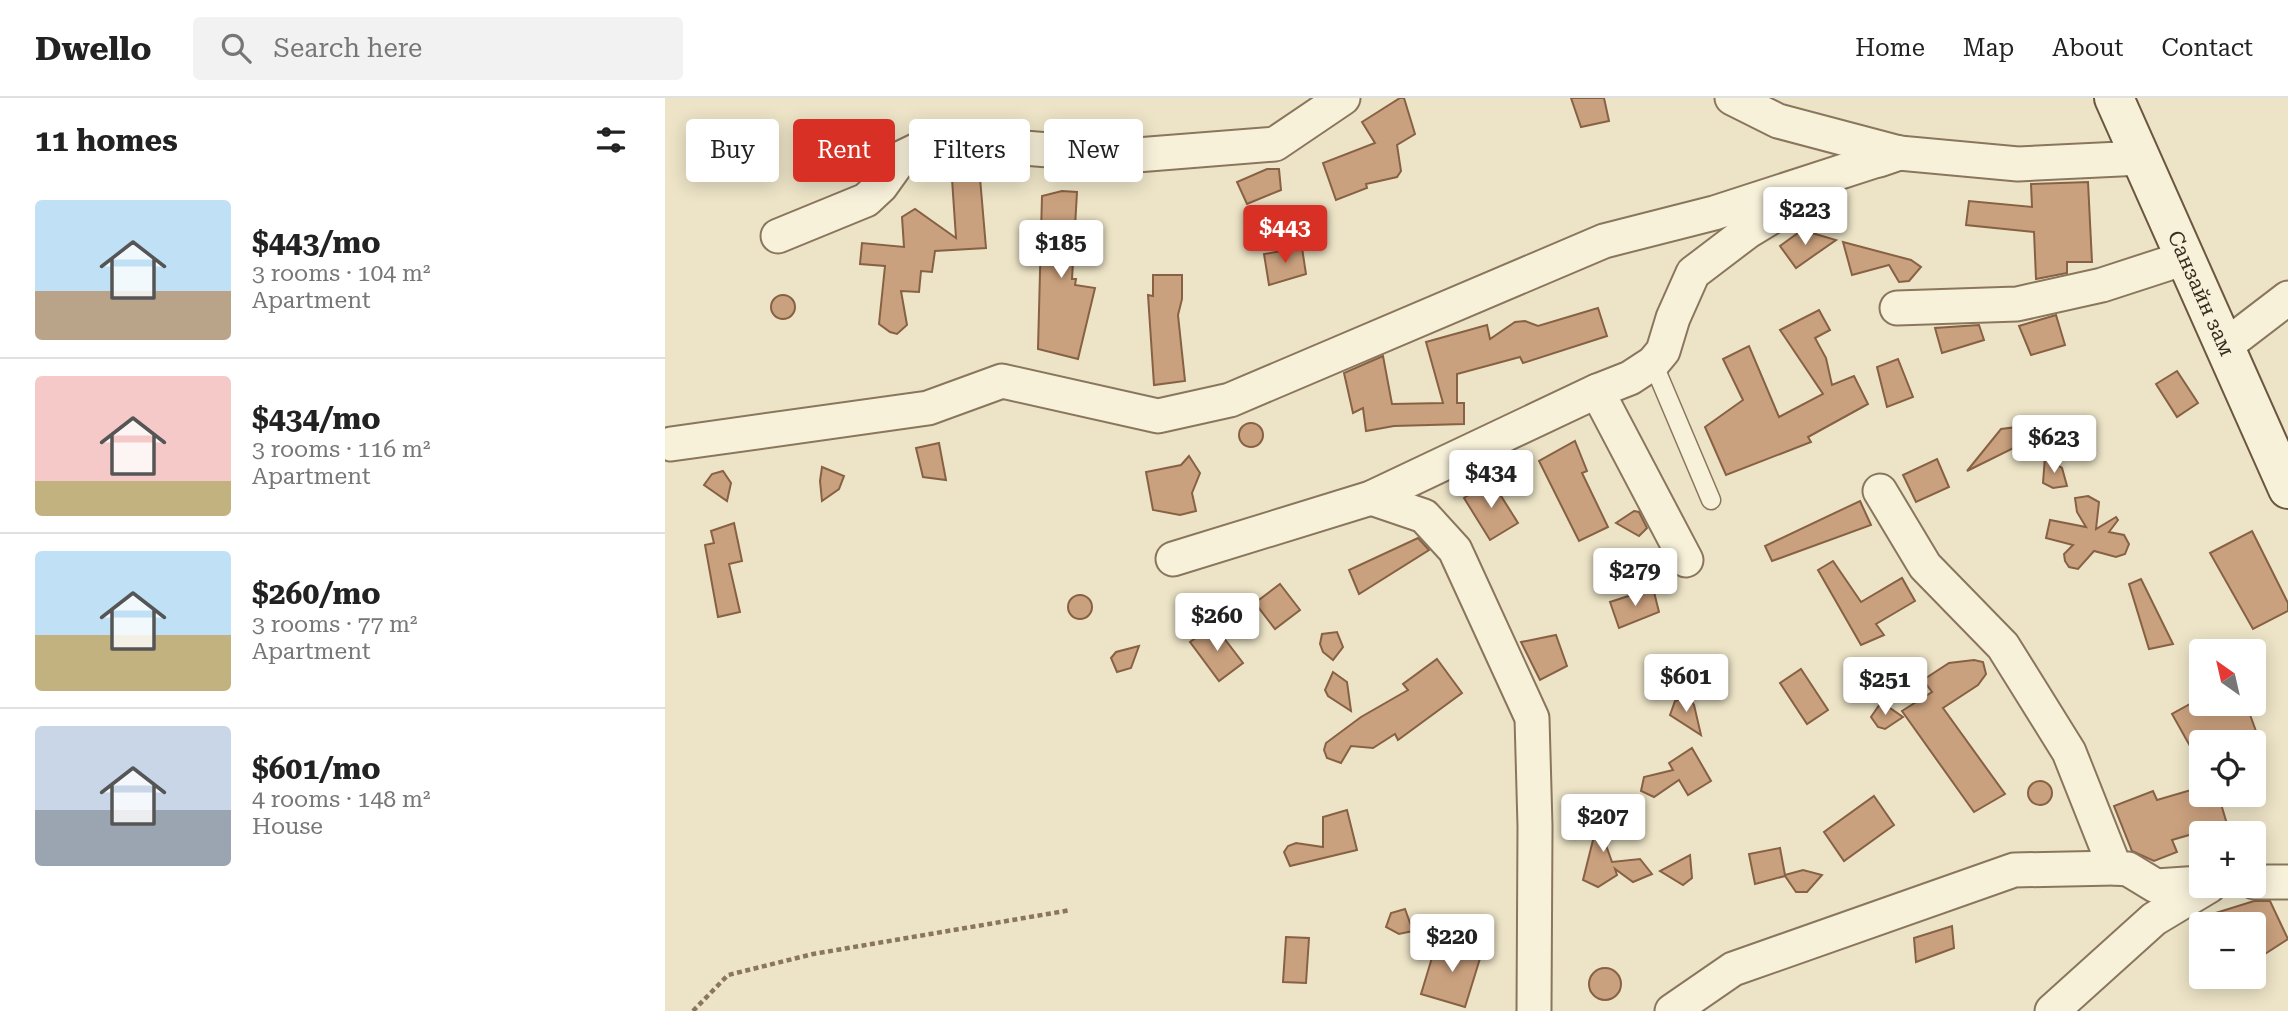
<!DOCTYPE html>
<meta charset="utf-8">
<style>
:root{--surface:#fff;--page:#f2f2f2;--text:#222;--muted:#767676;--line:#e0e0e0;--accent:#d93025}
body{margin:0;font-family:"Roboto Serif",serif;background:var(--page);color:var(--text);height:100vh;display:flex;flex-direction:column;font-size:26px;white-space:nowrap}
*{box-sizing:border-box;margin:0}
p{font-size:23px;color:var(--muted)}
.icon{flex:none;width:38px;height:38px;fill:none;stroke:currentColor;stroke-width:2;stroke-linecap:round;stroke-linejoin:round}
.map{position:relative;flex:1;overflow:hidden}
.side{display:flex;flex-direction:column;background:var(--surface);width:665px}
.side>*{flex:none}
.guide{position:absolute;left:21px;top:21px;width:665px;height:63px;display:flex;gap:14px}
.needle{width:46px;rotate:326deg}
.fabs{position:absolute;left:1524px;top:541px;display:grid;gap:14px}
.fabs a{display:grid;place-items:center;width:77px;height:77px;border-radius:7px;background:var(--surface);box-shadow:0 4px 18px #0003;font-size:35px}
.price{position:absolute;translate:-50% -60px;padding:0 16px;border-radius:7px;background:#fff;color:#222;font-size:23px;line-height:46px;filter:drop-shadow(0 2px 4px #0008)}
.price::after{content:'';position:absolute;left:50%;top:42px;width:21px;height:16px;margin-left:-10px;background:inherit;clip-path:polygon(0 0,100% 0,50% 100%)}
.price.active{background:var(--accent);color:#fff}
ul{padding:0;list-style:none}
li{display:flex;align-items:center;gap:21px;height:175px;padding:0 35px}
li+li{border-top:2px solid var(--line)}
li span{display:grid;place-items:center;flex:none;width:196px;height:140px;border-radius:7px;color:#555}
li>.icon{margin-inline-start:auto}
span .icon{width:84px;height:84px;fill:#fffc;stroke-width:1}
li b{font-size:30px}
h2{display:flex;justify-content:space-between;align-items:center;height:84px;padding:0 35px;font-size:30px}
.pill{padding:0 24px;border-radius:7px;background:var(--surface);box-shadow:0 4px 18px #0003;font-size:24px;line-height:63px}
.pill.active{background:var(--accent);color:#fff}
header{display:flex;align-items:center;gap:42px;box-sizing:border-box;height:98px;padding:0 35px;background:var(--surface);border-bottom:2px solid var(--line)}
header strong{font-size:33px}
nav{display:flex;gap:38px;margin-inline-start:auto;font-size:24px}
.search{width:490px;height:63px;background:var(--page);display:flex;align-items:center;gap:18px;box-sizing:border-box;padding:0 24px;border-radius:7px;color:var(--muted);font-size:26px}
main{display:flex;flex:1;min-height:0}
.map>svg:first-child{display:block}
.building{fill:#caa17e;stroke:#876143;stroke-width:2}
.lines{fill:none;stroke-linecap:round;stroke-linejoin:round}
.service-casing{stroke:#89765d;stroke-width:21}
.minor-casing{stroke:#89765d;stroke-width:37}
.secondary-casing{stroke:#6b5740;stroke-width:42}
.path{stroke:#89765d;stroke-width:4.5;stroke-dasharray:5 3.5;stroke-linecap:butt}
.service{stroke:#f8f1da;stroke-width:18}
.minor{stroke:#f8f1da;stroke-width:33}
.secondary{stroke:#f8f1da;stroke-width:38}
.labels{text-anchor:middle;stroke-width:6;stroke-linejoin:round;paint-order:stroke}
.street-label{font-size:21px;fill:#392d20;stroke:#f5edd6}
</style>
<header>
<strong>Dwello</strong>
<div class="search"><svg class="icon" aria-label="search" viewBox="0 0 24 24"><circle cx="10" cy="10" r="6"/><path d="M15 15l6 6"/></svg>Search here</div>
<nav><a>Home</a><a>Map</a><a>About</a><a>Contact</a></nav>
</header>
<main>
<section class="side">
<h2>11 homes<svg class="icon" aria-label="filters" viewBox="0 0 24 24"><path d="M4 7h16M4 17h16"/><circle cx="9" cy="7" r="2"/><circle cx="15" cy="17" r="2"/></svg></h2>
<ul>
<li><span style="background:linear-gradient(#bfe0f5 65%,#b9a48a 0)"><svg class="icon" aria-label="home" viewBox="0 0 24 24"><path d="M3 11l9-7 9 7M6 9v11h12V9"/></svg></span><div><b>$443/mo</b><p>3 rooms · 104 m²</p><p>Apartment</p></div></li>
<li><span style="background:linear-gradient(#f6c9c9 75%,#c2b280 0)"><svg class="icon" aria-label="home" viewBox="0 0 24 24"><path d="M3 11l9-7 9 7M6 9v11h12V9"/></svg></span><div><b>$434/mo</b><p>3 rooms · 116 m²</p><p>Apartment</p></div></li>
<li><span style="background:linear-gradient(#bfe0f5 60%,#c2b280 0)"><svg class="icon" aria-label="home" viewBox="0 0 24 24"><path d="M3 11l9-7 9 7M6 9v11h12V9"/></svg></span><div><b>$260/mo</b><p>3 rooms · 77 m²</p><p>Apartment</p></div></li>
<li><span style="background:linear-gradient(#c9d6e8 60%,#9aa5b1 0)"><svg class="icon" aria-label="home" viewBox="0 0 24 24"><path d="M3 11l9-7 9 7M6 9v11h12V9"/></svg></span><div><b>$601/mo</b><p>4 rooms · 148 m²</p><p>House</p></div></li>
</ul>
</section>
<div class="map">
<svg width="1623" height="913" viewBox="0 0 1623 913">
<rect width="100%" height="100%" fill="#ede4c7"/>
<g class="building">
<polygon points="735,0 739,0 750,36 732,47 736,73 732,79 701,86 702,90 671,102 658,65 710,45 697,24"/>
<polygon points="906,0 939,0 944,23 916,29"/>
<polygon points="602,71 614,71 616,92 582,106 572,84"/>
<polygon points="315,80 321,150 270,153 267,174 256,173 254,194 236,193 242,227 232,236 225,234 214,226 220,168 195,166 197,145 239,149 237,119 250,111 291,140 287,81"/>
<polygon points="1423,84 1427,164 1402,164 1402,175 1371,181 1369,134 1301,127 1304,103 1367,109 1366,86"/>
<polygon points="397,93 412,94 407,181 411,181 410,187 430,190 413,261 373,251 377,98"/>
<polygon points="1137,132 1171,142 1131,170 1115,148"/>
<polygon points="1178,144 1246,162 1256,169 1244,183 1234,184 1224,167 1187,177"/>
<polygon points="637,150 641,176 604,187 599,156"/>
<polygon points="488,177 517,177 517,201 513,217 520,283 489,287 483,197 488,198"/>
<circle cx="118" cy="209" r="12"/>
<polygon points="933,210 942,238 858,265 855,259 792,276 792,305 799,305 799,326 729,328 701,333 698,310 688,315 679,275 718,258 727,306 778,305 761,244 822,227 825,241 850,224 860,223 873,228"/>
<polygon points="1154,212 1165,232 1150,240 1161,260 1167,287 1189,278 1203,306 1143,339 1146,344 1061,377 1040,329 1078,302 1058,261 1084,248 1114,319 1158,296 1115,232"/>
<polygon points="1391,217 1400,247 1366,257 1354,228"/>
<polygon points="1314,227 1319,242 1277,255 1270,230"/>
<polygon points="1233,261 1248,299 1222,309 1212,269"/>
<polygon points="1512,273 1533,305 1512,319 1491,286"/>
<polygon points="1392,324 1393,328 1302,373 1336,331"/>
<circle cx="586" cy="337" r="12"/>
<polygon points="910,343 922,373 917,375 943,429 914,443 874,363"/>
<polygon points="274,345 281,382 258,379 251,350"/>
<polygon points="524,358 535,375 527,395 531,413 515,417 488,412 481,374 516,367"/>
<polygon points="1380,359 1397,370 1402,388 1388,390 1378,385"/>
<polygon points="1272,361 1284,389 1251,404 1238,377"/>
<polygon points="157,369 179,378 174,391 157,403 155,383"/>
<polygon points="58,373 66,385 62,403 39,387 47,376"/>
<polygon points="826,382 853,425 825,442 799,400"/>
<polygon points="1423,398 1434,404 1431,431 1451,419 1453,422 1444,434 1459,437 1464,446 1460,456 1451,459 1429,453 1413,471 1404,469 1400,463 1399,456 1408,447 1381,440 1385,422 1421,429 1412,414 1410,400"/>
<polygon points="1195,403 1206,427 1107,463 1100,448"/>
<polygon points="969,413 974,414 982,430 974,438 951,425"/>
<polygon points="69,425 77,463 64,466 75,514 53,519 40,447 49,445 46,433"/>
<polygon points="1587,433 1623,505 1623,513 1588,531 1545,455"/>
<polygon points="753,440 764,452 694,496 684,472"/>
<polygon points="1168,463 1196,504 1237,480 1250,503 1211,526 1219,537 1196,547 1153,472"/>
<polygon points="1476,481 1508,546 1484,551 1464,486"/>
<polygon points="615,486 635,512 610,531 590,505"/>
<polygon points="988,490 994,514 954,530 945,504"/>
<circle cx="415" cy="509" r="12"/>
<polygon points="549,527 578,565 554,583 525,544"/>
<polygon points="672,534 678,549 668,562 658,554 655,546 657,536"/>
<polygon points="891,537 902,568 875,582 856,544"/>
<polygon points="474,548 466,570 452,574 446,560 451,554"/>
<polygon points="772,561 797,595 733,642 730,636 708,650 686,648 676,665 662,660 659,652 661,645 696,619 743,592 738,586"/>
<polygon points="1309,562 1318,564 1321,576 1313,587 1278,610 1340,696 1309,714 1237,613 1267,594 1258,582 1284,565"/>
<polygon points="1136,571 1163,612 1142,626 1115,585"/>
<polygon points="668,574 682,584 686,613 663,598 660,592"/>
<polygon points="1023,598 1029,607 1036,637 1005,617 1010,603"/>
<polygon points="1215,606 1222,608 1238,619 1220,631 1213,629 1206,619"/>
<polygon points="1525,606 1581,606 1595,644 1536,644 1536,654 1530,657 1507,616"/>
<polygon points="1027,650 1046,683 1023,697 1014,682 989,699 976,693 979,679 1008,672 1004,665"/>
<circle cx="1375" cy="695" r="12"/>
<polygon points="1536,689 1536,696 1553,696 1562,726 1507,742 1512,754 1489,763 1467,753 1449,708 1488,693 1492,702"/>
<polygon points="1209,698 1229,727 1179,763 1159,734"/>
<polygon points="928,711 947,764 975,761 987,776 968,784 950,771 952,777 933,789 918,782 930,734 911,741 903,720"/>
<polygon points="682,712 692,752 625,768 619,754 623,748 631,745 658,749 658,719"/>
<polygon points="1115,750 1120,777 1138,772 1157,777 1142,794 1131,794 1120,778 1090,786 1084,756"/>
<polygon points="1025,757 1027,780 1018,787 995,773"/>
<polygon points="1589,803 1605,803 1623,841 1589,863 1589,826 1542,826 1541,818"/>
<polygon points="740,811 748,833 734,836 721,829 726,815"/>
<polygon points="1287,828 1289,850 1251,864 1249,840"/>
<polygon points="621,839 644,840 641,885 618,884"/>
<polygon points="793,847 817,854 800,909 756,896 769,853"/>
<circle cx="940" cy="886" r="16"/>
</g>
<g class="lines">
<defs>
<polyline id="service" points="988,265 1046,402"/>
<g id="minor">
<polyline points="1067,0 1113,23 1234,55"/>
<polyline points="1214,62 1234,55 1353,66 1476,60"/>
<polyline points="113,138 201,102 216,88 236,60 271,43 459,58 610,46 678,0"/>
<polyline points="1232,210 1352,206 1437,187 1520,160"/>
<polyline points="1559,249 1623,200"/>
<polyline points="932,293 1021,462"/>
<polyline points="6,346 263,310 337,283 493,318 565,302 939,143 1049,115 1234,55"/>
<polyline points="1215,393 1260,468 1338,548 1404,654 1450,770 1463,771 1491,788 1536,785"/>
<polyline points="706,400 759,418 790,452 867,620 870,728 869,913"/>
<polyline points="508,461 706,400 932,293 965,280 988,265 998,253 1008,220 1028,175 1082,134 1138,100"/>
<polyline points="1589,784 1623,784"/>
<polyline points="1007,913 1068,871 1349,772 1450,770"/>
<polyline points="1387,913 1489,821 1544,788"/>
</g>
<g id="secondary">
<path id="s1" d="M1449 0 1623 391"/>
</g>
</defs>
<use href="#service" class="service-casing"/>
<use href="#minor" class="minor-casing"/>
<use href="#secondary" class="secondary-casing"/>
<polyline class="path" points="28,913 63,877 148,856 406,812"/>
<use href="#service" class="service"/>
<use href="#minor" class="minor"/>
<use href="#secondary" class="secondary"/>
</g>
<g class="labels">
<g class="street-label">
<text dy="7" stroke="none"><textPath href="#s1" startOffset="214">Санзайн зам</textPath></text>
</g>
</g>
</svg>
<div class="fabs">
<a><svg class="needle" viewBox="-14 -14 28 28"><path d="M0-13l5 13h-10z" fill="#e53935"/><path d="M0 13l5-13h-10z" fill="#767676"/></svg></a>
<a><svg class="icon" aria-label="locate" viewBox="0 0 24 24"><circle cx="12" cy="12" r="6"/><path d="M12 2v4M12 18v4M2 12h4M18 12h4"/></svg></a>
<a>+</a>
<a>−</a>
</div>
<b class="price" style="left:1140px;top:149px">$223</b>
<b class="price active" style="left:620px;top:167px">$443</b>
<b class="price" style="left:396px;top:182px">$185</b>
<b class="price" style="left:1389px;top:377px">$623</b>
<b class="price" style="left:826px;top:412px">$434</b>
<b class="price" style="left:970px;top:510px">$279</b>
<b class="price" style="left:552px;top:555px">$260</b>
<b class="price" style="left:1021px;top:616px">$601</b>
<b class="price" style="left:1220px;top:619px">$251</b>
<b class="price" style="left:938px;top:756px">$207</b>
<b class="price" style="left:787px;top:876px">$220</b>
<div class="guide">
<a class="pill">Buy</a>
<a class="pill active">Rent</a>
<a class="pill">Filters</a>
<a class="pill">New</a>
</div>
</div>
</main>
